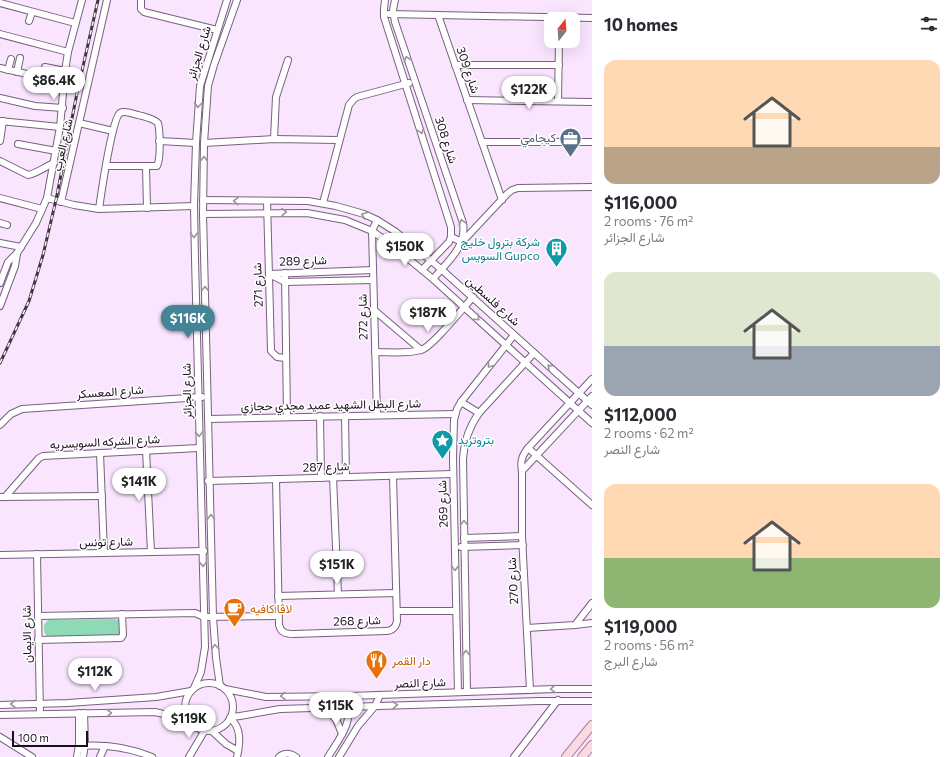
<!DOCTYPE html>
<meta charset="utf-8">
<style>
:root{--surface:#fff;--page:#f2f2f3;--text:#2b2b33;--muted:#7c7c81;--accent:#438496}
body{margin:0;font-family:Commissioner,Vazirmatn,sans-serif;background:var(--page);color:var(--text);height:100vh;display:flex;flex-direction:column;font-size:15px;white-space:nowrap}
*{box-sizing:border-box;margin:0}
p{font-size:13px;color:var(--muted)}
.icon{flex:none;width:22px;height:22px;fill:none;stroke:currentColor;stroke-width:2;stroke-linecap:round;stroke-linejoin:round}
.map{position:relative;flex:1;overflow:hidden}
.drawer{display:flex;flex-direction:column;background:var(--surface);width:360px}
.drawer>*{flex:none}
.needle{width:26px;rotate:17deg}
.buttons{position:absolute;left:544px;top:12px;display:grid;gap:8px}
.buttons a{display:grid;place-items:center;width:36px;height:36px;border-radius:8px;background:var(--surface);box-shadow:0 4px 16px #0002;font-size:20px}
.scale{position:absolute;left:12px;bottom:10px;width:76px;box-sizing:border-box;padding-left:4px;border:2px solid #19111b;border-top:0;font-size:11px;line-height:14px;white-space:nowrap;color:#19111b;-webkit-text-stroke:3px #fff;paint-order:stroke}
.price{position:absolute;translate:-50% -34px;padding:0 9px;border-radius:14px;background:#fff;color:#222;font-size:13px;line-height:26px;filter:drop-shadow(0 1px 2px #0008)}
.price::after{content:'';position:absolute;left:50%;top:24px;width:12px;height:9px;margin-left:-6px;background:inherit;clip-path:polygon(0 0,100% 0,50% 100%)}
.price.current{background:var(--accent);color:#fff}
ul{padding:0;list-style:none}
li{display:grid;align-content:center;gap:8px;height:212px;padding:0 12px}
li span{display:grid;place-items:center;height:124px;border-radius:12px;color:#555}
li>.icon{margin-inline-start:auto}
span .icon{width:72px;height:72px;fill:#fffc;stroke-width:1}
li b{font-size:17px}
h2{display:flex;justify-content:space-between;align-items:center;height:48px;padding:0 12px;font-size:17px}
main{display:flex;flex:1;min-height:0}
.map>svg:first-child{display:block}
.green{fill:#8edab7}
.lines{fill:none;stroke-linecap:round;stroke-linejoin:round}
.minor-casing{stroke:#77617d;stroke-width:8}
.major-casing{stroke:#ab828f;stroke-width:10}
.minor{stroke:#fff;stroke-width:6}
.major{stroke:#fbd9e2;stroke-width:8}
.rail-casing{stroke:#413743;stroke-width:3}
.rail{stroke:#fff;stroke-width:1.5;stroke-dasharray:4.5;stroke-linecap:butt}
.oneway{stroke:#989498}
.labels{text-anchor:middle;stroke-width:3;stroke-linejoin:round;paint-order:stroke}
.street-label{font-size:12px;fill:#19111b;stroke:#fff}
.service-label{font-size:12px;fill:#4e5e75;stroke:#fff;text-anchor:end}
.culture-label{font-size:12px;fill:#0d838f;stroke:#fff;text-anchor:end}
.food-label{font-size:12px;fill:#c56008;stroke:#fff;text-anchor:start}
</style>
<main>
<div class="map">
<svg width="592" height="757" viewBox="0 0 592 757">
<rect width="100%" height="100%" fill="#fae5ff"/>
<path class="green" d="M113 619 120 620 121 635 50 638C44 636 44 631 44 625L48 620Z"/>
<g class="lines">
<defs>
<g id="minor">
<polyline points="141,0 141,9 144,12 217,30"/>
<polyline points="385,0 384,9 384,17 451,227 451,237 449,242 422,270"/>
<path d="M395 0 393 10 395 22 463 223C467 247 447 262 433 279"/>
<polyline points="0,3 75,23"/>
<polyline points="389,14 592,18"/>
<polyline points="438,15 502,200"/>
<polyline points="29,21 32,12"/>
<polyline points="0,34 68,52"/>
<polyline points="455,65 559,65"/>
<polyline points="45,67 65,71"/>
<polyline points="0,68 63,82"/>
<polyline points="8,70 11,59"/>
<polyline points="17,72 20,58"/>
<polyline points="0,98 35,106 63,108"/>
<polyline points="467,100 592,102"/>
<polyline points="558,101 559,41"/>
<polyline points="0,121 60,127"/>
<polyline points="79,123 113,131"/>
<polyline points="274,139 276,97 288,60"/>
<polyline points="0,141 3,121"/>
<polyline points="159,141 196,143"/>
<polyline points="482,142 592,142"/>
<polyline points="204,143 274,139 339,140"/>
<polyline points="18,144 56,151"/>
<path d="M0 161 28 175C36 174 46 166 54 163"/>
<polyline points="146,167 147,208"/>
<polyline points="0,198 42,209"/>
<polyline points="47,198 74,205 99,209 194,206"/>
<polyline points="203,200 308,201 336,206 364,214 377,220 396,232 441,269 592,405"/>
<polyline points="267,201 271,351 277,357 286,358"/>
<polyline points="61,202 107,0"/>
<polyline points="323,203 349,105 354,99 357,97 409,83"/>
<path d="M99 209C101 195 112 119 120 113 125 110 133 114 138 115 145 117 153 118 158 123 160 131 161 158 157 166H106"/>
<polyline points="203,214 307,213 345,220 372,231 388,242 433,279 592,423"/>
<polyline points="0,223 7,225"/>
<polyline points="451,237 462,242 507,194 512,190 518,188 592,187"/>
<polyline points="0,243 21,247"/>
<polyline points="285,273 287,417"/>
<polyline points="269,274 285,282 373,280"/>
<polyline points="269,274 373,270"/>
<polyline points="0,283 8,262 17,253 21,247 36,223 47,198 60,127 65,71 68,52 82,0"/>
<polyline points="0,306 15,266 17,254"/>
<polyline points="374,310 421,350"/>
<path d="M375 352C390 352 407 354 421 350 432 347 463 308 473 297"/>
<polyline points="461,402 479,413"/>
<polyline points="377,415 372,231 377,220"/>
<polyline points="320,416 321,478"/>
<polyline points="345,416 346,477"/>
<polyline points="208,419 455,414"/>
<polyline points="0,425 11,414 22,409 202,397"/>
<polyline points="528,448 592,505"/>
<polyline points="146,450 151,552"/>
<polyline points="100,453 104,553"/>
<polyline points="522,471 592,396"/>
<polyline points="333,477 338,594"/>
<path d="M276 479 279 625C281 633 286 634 294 634L386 631C392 631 396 627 397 621L393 476"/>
<polyline points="208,481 453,474"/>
<polyline points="0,497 102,496"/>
<polyline points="5,497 39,458 43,456 199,448"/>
<polyline points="464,538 522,536"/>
<polyline points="461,547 523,545"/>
<polyline points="37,554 40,714"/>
<polyline points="0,555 204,551"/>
<polyline points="278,596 396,593"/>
<polyline points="397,611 456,611"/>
<polyline points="38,616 195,613 204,617 278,616"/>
<polyline points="575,625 592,603"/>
<polyline points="527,628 575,625 592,623"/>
<polyline points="38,640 121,638 123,635 122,614"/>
<circle cx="209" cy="707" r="24"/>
<polyline points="220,686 216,658 213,617 203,214 204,143 208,86 214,65 237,0"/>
<polyline points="194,688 201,672 205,647 195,259 194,206 196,143 200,86 227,0"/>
<polyline points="225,689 266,697 349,696 556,689 592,689"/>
<path d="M530 690 522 536V471C520 461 522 456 528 448L592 379"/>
<polyline points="458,692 453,458 454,420 457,409 461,402 514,335"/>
<path d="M467 692 463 459C464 442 469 427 479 413L534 353"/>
<polyline points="0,705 68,703 156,697 191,691"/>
<polyline points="325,707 336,719 342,734"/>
<polyline points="0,715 155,712 185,719 195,726"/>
<polyline points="231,717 240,716 280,709 539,701 592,701"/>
<path d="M230 718C242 728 240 743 237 757"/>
<polyline points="212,731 226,744 238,751"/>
<polyline points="0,737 32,757"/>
<path d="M79 746C105 744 129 747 152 757"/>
<polyline points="77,757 79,744 79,713"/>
<polyline points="83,757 85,744 84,713"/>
<polyline points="100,757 105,746"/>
<polyline points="189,757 205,730"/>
<path d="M279 757C285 752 290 753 296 757"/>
<path d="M328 757C343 733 351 726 349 696"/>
<polyline points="339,757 358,726 375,706 380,695"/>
<polyline points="514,757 558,700"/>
</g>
<g id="major">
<polyline points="566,757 592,725"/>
<polyline points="582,757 592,745"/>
</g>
</defs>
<use href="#minor" class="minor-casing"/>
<use href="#major" class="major-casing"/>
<use href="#minor" class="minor"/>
<use href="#major" class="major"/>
<defs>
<polyline id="rail" points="0,363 29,301 43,255 56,200 77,93 98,0"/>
</defs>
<use href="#rail" class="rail-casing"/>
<use href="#rail" class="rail"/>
</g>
<defs><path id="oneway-chevron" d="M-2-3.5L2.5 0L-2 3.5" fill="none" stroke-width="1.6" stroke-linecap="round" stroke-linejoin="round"/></defs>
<g class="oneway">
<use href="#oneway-chevron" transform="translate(407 59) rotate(-108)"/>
<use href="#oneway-chevron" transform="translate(198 105) rotate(94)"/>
<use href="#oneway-chevron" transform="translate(421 131) rotate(72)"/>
<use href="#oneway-chevron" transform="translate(204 159) rotate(-89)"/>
<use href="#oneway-chevron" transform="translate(236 201) rotate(-179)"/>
<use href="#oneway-chevron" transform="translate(284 212) rotate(-1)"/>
<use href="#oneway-chevron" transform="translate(364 215) rotate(-160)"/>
<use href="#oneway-chevron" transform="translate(462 222) rotate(-105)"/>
<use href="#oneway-chevron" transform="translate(194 235) rotate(89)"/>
<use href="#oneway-chevron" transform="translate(205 289) rotate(-92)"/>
<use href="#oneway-chevron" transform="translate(477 318) rotate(42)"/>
<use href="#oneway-chevron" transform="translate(490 365) rotate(128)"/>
<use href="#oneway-chevron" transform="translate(550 367) rotate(-138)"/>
<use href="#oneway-chevron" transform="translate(199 434) rotate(88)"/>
<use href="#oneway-chevron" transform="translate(211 517) rotate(-91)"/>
<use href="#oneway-chevron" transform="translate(464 523) rotate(-91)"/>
<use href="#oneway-chevron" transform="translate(203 564) rotate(88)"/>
<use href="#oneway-chevron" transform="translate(455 568) rotate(89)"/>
<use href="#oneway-chevron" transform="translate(215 647) rotate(-94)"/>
<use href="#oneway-chevron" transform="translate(466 653) rotate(-91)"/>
<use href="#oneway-chevron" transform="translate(553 689) rotate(179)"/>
<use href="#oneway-chevron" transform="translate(283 696) rotate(177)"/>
<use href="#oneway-chevron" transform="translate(13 704) rotate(178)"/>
<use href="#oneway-chevron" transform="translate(395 705) rotate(-2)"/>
<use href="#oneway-chevron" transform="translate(109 713) rotate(-1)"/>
</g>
<defs>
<symbol id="office-pin" viewBox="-11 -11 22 30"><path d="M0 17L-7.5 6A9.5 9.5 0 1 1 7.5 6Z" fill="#5c6f8a" stroke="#fff"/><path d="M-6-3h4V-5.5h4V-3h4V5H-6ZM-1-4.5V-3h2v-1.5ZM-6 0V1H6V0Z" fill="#fff"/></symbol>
<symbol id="building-pin" viewBox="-11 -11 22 30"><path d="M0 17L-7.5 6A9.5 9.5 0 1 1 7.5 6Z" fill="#0f9aa8" stroke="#fff"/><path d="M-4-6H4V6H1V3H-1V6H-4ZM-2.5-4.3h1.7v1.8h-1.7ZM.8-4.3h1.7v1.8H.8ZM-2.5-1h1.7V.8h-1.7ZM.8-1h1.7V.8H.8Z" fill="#fff"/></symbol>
<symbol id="sight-pin" viewBox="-11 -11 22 30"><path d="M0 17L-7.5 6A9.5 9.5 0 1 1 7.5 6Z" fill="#0f9aa8" stroke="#fff"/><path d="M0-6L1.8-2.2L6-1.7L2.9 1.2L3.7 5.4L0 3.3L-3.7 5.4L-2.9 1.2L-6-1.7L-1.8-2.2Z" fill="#fff"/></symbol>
<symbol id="cafe-pin" viewBox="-11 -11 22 30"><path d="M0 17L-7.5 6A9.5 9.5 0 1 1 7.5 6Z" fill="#e8710a" stroke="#fff"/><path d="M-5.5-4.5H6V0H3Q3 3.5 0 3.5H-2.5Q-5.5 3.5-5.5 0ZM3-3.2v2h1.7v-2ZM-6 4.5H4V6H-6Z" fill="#fff"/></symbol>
<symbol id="restaurant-pin" viewBox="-11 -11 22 30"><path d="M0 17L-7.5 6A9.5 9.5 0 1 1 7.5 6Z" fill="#e8710a" stroke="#fff"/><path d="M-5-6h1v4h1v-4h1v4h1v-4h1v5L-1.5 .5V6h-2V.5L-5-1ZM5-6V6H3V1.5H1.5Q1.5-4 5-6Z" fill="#fff"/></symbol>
</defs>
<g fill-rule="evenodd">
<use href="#office-pin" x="558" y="126" width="25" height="34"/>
<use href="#building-pin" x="544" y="236" width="25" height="34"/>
<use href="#sight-pin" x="430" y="428" width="25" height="34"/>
<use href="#cafe-pin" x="222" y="596" width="25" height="34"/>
<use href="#restaurant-pin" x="364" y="648" width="25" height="34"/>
</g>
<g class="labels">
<g class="street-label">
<text transform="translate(199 53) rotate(-73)" y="4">شارع الجزائر</text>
<text transform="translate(468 70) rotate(71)" y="4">شارع 309</text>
<text transform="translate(446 140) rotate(72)" y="4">شارع 308</text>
<text transform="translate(63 145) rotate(-77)" y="4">شارع العرب</text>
<text transform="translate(303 261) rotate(-2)" y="4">شارع 289</text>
<text transform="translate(258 285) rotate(-92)" y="4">شارع 271</text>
<text transform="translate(493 301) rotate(42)" y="4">شارع فلسطين</text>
<text transform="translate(363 317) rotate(-91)" y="4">شارع 272</text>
<text transform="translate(187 391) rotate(-91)" y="4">شارع الجزائر</text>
<text transform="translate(110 392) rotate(-4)" y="4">شارع المعسكر</text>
<text transform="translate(331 405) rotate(-1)" y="4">شارع البطل الشهيد عميد مجدي حجازي</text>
<text transform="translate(105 442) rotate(-3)" y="4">شارع الشركه السويسريه</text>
<text transform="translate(326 467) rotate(-2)" y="4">شارع 287</text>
<text transform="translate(443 504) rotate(-92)" y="4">شارع 269</text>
<text transform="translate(106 542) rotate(-1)" y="4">شارع تونس</text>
<text transform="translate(513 581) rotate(-93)" y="4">شارع 270</text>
<text transform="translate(357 621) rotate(-2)" y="4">شارع 268</text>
<text transform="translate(27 634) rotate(-91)" y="4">شارع الايمان</text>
<text transform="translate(420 683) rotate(-2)" y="4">شارع النصر</text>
</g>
<g class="service-label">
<text x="556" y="142">كيجامي</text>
</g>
<g class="culture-label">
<text x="540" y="246">شركة بترول خليج<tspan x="540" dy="14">السويس Gupco</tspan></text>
<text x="458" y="444" text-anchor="start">بتروتريد</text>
</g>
<g class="food-label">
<text x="250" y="613">لاڤا كافيه</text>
<text x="392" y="665">دار القمر</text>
</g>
</g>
</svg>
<div class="buttons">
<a><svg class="needle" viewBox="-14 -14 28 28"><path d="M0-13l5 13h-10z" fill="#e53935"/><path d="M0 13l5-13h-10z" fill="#7c7c81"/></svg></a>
</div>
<div class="scale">100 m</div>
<b class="price" style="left:54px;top:101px">$86.4K</b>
<b class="price" style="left:529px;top:110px">$122K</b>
<b class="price" style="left:405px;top:267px">$150K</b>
<b class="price" style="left:428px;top:333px">$187K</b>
<b class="price current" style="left:188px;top:339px">$116K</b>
<b class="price" style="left:139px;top:502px">$141K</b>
<b class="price" style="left:337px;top:585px">$151K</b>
<b class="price" style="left:95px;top:692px">$112K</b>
<b class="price" style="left:336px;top:726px">$115K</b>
<b class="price" style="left:189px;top:739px">$119K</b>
</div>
<section class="drawer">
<h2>10 homes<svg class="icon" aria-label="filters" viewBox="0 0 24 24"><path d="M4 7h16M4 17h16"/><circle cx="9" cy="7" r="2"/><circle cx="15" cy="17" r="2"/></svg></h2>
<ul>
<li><span style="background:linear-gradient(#ffd9b3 70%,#b9a48a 0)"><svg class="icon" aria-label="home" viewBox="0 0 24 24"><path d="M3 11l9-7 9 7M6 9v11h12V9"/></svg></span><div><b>$116,000</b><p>2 rooms · 76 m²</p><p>شارع الجزائر</p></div></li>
<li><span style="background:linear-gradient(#dfe7d0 60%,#9aa5b1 0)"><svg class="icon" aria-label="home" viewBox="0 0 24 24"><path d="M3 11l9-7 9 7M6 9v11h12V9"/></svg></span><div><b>$112,000</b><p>2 rooms · 62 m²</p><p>شارع النصر</p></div></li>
<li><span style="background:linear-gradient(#ffd9b3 60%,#8fb573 0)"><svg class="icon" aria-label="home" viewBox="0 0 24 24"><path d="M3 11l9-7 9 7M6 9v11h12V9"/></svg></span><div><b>$119,000</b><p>2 rooms · 56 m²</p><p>شارع البرج</p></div></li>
</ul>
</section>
</main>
